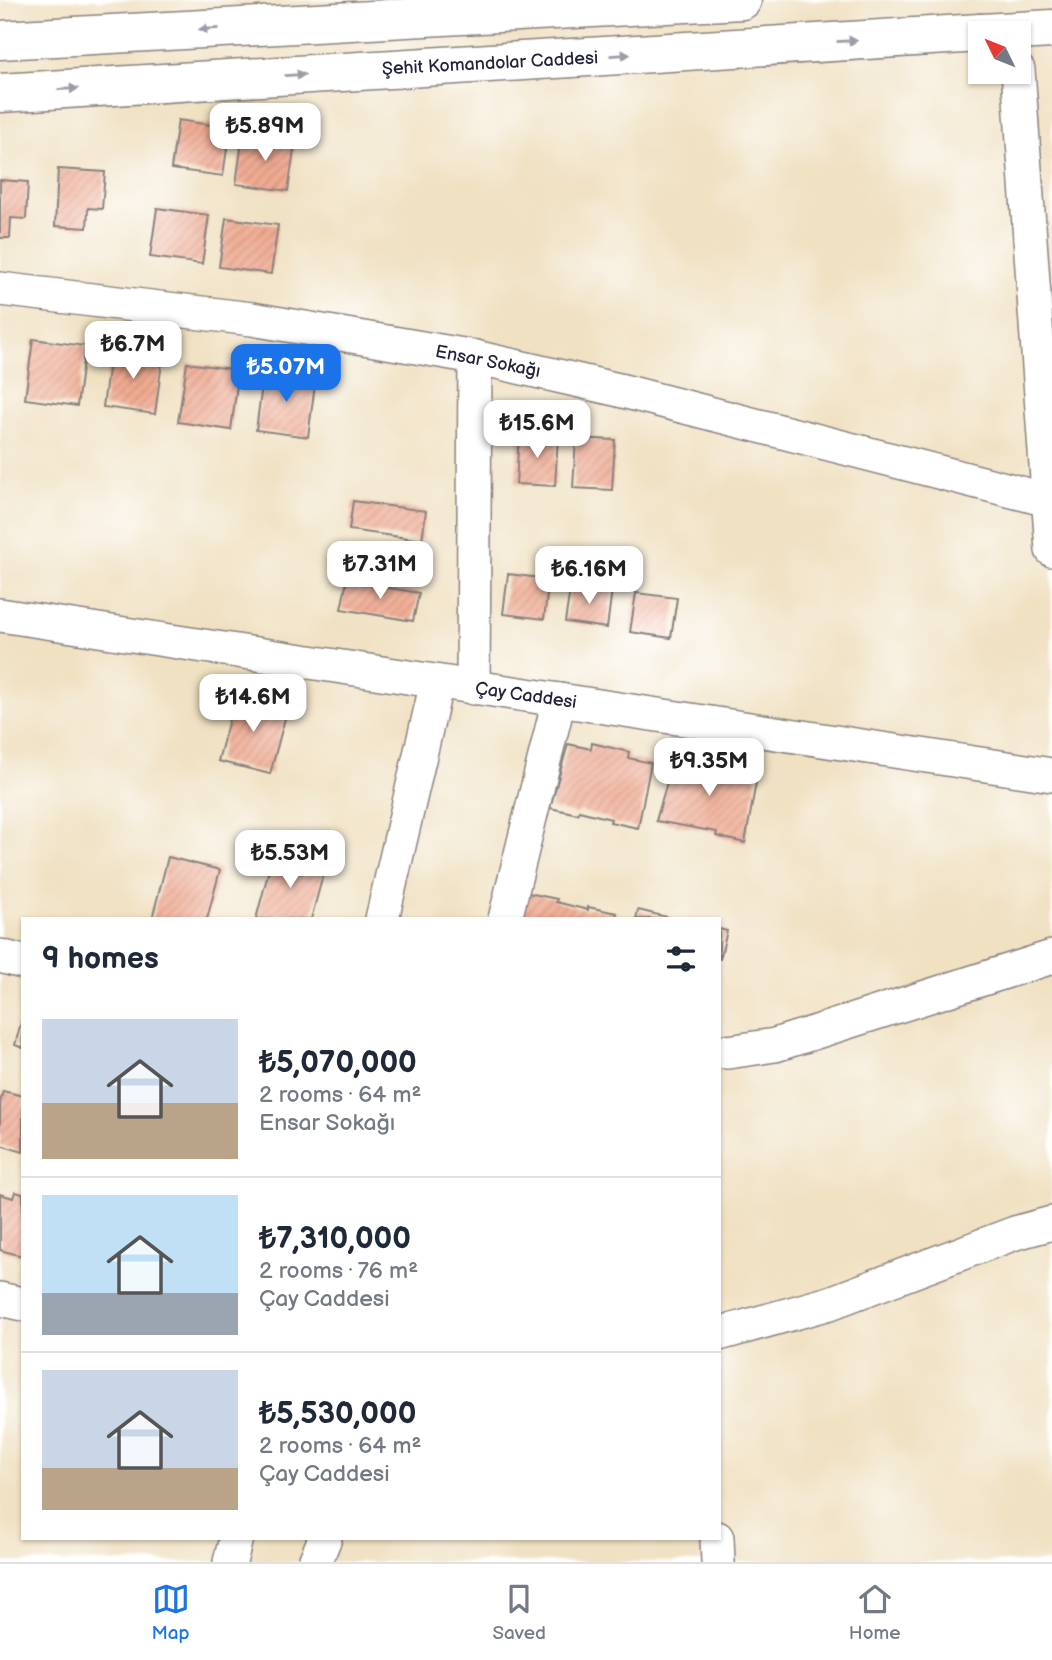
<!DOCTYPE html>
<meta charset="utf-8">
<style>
:root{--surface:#fff;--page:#f2f2f3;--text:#1f2937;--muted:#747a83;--line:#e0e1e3;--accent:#1a73e8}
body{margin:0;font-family:"Balsamiq Sans",sans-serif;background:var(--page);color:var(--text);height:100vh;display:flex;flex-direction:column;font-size:26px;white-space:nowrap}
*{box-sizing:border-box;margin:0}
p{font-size:23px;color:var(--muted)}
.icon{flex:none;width:38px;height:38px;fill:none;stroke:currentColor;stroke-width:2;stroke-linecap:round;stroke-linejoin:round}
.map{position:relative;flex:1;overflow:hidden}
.sheet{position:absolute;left:21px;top:917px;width:700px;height:623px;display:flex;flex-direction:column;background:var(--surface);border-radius:0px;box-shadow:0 2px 5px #0004}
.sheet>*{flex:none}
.needle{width:46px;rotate:313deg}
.tools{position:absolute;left:968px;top:21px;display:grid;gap:14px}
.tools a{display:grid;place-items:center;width:63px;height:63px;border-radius:0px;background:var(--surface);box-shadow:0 2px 5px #0004;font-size:35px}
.price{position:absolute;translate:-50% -60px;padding:0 16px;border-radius:14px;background:#fff;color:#222;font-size:23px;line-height:46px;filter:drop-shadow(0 2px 4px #0008)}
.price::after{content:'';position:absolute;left:50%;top:42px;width:21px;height:16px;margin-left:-10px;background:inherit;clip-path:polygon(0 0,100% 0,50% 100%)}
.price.current{background:var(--accent);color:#fff}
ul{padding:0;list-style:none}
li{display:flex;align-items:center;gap:21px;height:175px;padding:0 21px}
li+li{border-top:2px solid var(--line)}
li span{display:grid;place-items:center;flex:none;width:196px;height:140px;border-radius:0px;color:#555}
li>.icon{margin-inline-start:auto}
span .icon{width:84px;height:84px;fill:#fffc;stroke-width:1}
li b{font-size:30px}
h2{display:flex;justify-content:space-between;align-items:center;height:84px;padding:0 21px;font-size:30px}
.tabs{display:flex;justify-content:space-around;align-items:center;height:98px;border-top:2px solid var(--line);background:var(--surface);font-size:19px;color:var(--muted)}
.tabs a{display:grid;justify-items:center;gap:4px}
.tabs .current{color:var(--accent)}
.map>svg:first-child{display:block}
.building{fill:url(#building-hatch)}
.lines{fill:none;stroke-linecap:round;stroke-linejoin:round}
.minor-casing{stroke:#89827e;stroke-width:36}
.major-casing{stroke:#89827e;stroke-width:41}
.minor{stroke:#fff;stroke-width:33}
.major{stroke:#fff;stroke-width:38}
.oneway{fill:#9c9ca7}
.labels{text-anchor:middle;stroke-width:5;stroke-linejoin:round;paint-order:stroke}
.street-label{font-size:18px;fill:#22223b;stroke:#fff}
</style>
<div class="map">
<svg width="1052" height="1562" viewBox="0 0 1052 1562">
<defs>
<pattern id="building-hatch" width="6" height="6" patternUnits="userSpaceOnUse" patternTransform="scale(1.75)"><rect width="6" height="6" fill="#f0ab92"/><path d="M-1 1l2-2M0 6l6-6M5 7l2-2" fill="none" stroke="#ce937f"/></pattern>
</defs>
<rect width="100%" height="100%" fill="#fff"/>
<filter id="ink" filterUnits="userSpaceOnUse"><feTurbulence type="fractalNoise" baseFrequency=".0143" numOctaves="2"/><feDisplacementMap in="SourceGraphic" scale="14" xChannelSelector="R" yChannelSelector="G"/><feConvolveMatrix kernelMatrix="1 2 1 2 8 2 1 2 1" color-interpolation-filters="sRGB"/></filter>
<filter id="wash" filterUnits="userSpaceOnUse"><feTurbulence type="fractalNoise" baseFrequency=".00686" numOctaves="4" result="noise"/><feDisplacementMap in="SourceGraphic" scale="28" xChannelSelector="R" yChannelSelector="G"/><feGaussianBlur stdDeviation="1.57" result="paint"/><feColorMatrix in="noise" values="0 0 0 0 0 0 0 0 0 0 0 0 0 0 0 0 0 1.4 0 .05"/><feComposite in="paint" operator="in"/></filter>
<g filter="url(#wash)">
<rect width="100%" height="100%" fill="#f0e1c2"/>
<g id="blocks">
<g class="building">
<polygon points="178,120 230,128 223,176 171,169"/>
<polygon points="243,135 295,143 288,191 236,184"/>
<polygon points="58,169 105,172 102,209 88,208 87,228 55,226"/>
<polygon points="0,180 28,182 26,219 11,218 10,238 0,238"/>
<polygon points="157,208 209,215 202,264 150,257"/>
<polygon points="226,218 278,225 271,274 219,267"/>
<polygon points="33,339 85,346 77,406 25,399"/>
<polygon points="111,348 163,355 155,414 103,407"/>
<polygon points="187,363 239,370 231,430 178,422"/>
<polygon points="264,370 316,377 308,437 256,430"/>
<polygon points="519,434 558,436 555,486 516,484"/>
<polygon points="576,438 615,440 612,490 573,488"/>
<polygon points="353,501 426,511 422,540 349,530"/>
<polygon points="508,574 549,579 544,619 503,614"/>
<polygon points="347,581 419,593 413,621 341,609"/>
<polygon points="571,583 612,589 607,628 565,622"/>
<polygon points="636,593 677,598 671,638 630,632"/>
<polygon points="236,693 288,707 270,774 218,761"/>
<polygon points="592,743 629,752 628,758 651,763 638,828 610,822 611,819 579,811 578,814 550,808 568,744 591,749"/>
<polygon points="699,757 736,766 735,772 757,777 745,843 716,836 717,832 656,821 674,758 697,763"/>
<polygon points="273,855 325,868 311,919 256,919"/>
<polygon points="168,857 220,870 207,919 152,919"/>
<polygon points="528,893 557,899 556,902 588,910 588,907 617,913 615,919 522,919"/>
<polygon points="638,910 671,918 671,919 636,919"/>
<polygon points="719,929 727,931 720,959 719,959"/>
<polygon points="22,1019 23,1019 23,1048 15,1045"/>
<polygon points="3,1091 23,1096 23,1152 0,1145 0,1103"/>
<polygon points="15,1192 23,1194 22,1256 0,1250 0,1194 13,1198"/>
</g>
</g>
</g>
<g filter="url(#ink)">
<use href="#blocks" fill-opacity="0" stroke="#89827e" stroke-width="2"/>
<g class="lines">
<defs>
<g id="minor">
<polyline points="1018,70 1052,550"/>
<polyline points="0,289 252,319 475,357 619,390 1048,500"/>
<polyline points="0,615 1052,775"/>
<polyline points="473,688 475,357"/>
<polyline points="382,919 437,682"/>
<polyline points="505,919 559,700"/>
<polyline points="0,956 23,962"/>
<polyline points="719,1051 728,1052 775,1045 1052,957"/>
<polyline points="0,1299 23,1304"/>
<polyline points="719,1334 830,1303 1015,1233 1052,1223"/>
<polyline points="717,1538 718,1562"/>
<polyline points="230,1562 236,1538"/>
<polyline points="315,1562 325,1538"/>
</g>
<g id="major">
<polyline points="981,33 1052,29"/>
<polyline points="0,40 742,0"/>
<polyline points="0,93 980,33"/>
</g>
</defs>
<use href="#minor" class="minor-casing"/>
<use href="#major" class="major-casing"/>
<use href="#minor" class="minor"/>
<use href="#major" class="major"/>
</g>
<defs><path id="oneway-solid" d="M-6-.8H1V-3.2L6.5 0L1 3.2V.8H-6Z" transform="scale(1.75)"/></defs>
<g class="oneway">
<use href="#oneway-solid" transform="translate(209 29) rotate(177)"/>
<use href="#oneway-solid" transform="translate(847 41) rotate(-3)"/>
<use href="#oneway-solid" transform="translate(620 55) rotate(-3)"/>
<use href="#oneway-solid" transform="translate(295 75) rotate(-3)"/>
<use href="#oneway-solid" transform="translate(68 89) rotate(-3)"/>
</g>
</g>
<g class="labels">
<g class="street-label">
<text transform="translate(490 63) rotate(-3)" y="6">Şehit Komandolar Caddesi</text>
<text transform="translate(488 361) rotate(11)" y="6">Ensar Sokağı</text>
<text transform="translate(526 695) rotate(8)" y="6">Çay Caddesi</text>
</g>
</g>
</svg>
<div class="tools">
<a><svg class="needle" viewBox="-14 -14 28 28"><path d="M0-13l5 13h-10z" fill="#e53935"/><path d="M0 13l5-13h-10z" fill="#747a83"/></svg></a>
</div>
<b class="price" style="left:265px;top:163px">₺5.89M</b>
<b class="price" style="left:133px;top:381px">₺6.7M</b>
<b class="price current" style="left:286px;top:404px">₺5.07M</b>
<b class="price" style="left:537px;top:460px">₺15.6M</b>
<b class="price" style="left:380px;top:601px">₺7.31M</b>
<b class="price" style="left:589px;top:606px">₺6.16M</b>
<b class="price" style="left:253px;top:734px">₺14.6M</b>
<b class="price" style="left:709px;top:798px">₺9.35M</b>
<b class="price" style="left:290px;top:890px">₺5.53M</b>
<section class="sheet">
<h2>9 homes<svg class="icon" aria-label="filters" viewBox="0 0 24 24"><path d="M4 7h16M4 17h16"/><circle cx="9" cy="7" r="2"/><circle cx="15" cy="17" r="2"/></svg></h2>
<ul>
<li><span style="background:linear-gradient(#c9d6e8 60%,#b9a48a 0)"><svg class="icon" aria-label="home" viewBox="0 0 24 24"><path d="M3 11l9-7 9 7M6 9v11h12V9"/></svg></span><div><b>₺5,070,000</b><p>2 rooms · 64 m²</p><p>Ensar Sokağı</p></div></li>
<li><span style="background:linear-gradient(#bfe0f5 70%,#9aa5b1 0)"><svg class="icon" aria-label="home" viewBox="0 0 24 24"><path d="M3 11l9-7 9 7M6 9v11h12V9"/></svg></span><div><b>₺7,310,000</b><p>2 rooms · 76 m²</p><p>Çay Caddesi</p></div></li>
<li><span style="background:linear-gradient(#c9d6e8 70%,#b9a48a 0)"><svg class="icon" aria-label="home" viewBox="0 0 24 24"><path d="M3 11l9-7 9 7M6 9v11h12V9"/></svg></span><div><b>₺5,530,000</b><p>2 rooms · 64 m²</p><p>Çay Caddesi</p></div></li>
</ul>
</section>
</div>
<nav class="tabs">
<a class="current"><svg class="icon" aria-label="map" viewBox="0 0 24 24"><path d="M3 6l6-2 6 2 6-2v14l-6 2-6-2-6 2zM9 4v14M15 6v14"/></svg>Map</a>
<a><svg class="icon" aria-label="saved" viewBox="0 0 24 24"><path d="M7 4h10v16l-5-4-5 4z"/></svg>Saved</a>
<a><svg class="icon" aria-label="home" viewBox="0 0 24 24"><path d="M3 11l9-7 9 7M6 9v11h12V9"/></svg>Home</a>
</nav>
